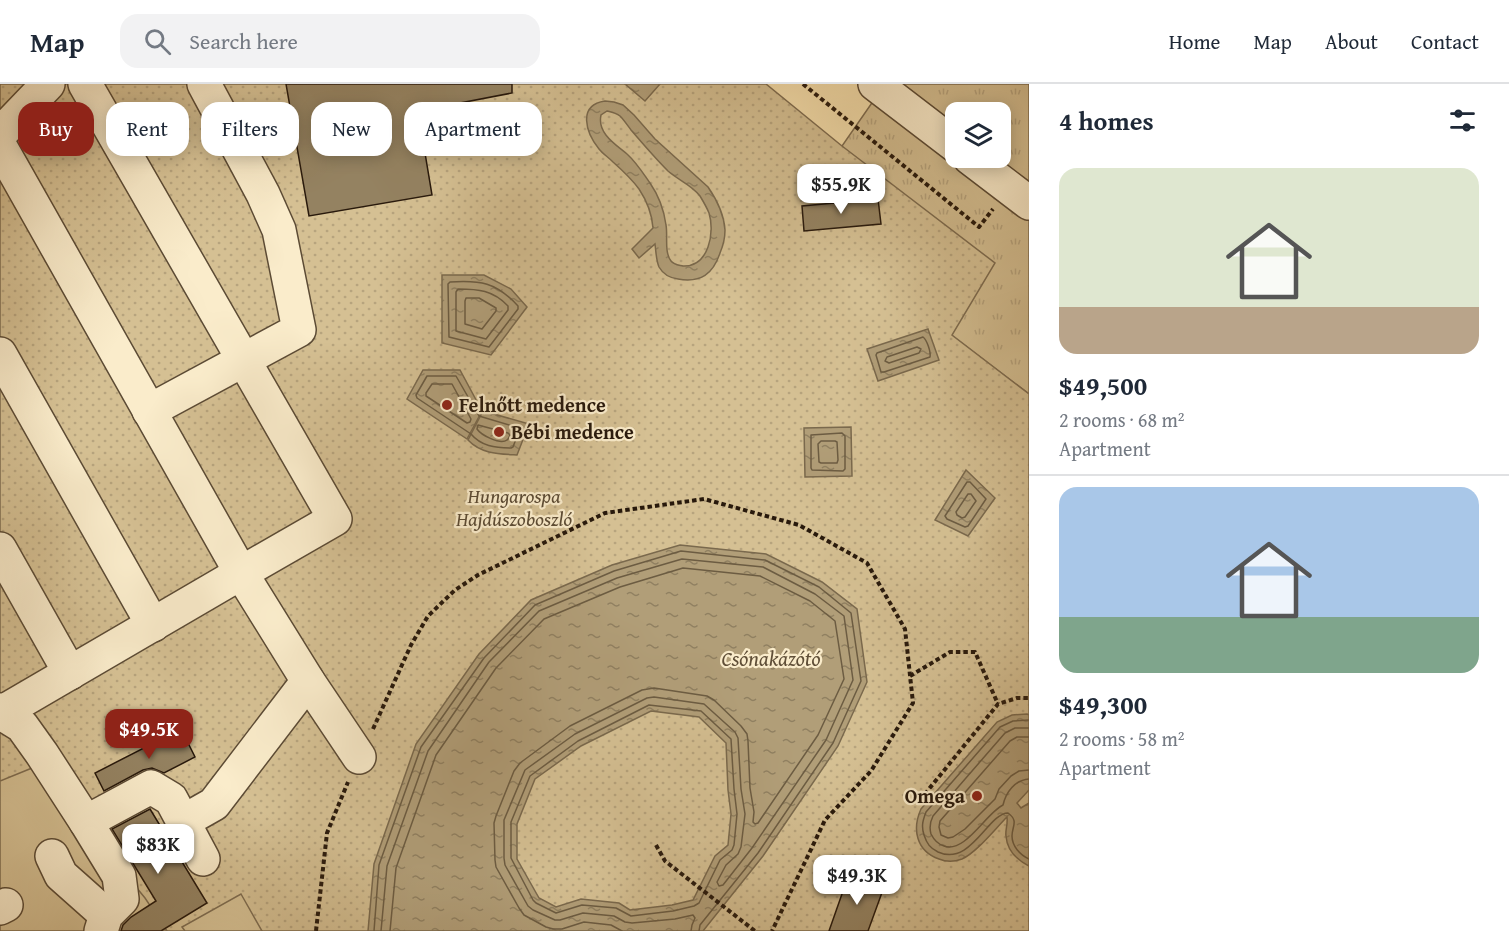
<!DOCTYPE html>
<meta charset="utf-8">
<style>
:root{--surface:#fff;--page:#f2f2f3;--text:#1f2937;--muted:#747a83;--line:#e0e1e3;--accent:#8f2418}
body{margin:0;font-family:"Gentium Book Plus",serif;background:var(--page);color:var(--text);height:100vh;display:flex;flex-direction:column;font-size:22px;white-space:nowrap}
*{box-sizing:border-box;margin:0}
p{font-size:20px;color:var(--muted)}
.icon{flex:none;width:33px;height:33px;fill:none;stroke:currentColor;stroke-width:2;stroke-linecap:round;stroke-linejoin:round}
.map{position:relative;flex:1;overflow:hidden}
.drawer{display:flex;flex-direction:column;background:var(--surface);width:480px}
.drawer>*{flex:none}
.guide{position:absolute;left:18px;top:18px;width:570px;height:54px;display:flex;gap:12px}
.fabs{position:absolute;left:945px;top:18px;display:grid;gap:12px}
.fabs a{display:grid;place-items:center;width:66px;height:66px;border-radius:12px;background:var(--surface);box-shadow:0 3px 15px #0003;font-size:30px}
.price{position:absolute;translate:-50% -51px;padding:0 14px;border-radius:12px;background:#fff;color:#222;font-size:20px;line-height:39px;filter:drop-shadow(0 2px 3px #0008)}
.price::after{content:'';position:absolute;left:50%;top:36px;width:18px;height:14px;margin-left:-9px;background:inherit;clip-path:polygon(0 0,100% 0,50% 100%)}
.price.current{background:var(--accent);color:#fff}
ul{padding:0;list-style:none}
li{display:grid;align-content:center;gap:12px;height:318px;padding:0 30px}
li+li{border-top:2px solid var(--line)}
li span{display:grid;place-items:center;height:186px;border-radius:18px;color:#555}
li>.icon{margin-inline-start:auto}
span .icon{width:108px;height:108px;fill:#fffc;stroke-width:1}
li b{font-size:26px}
h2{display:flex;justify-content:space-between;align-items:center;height:72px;padding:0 30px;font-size:26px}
.chip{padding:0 21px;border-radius:18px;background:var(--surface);box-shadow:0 3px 15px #0003;font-size:21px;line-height:54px}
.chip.current{background:var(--accent);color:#fff}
header{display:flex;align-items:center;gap:36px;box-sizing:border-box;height:84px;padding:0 30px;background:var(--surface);border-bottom:2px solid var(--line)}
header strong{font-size:28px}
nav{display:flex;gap:33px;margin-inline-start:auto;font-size:21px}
.search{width:420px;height:54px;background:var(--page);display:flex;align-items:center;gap:15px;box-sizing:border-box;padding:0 21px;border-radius:18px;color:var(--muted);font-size:22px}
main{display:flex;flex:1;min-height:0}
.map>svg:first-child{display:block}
.grass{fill:url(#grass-tufts);stroke:#7e6c50;stroke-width:1.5;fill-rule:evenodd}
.park{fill:url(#park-dots);stroke:#7e6c50;stroke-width:1.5}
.garden{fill:#d5c093;stroke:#7e6c50;stroke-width:1.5}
.water{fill:url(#water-ripples);stroke:#7a694d;stroke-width:1.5;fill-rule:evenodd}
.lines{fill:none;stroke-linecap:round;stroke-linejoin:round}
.shore{stroke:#6c5c42;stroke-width:1.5}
.building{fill:#948261;stroke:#28190c;stroke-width:1.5}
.minor-casing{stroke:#5c4b35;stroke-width:36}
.path{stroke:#28190c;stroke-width:4;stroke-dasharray:4.5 3;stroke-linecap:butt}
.minor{stroke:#faeccb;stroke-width:33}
.poi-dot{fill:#8f2418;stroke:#faeccb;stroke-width:2}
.labels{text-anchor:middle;stroke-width:4.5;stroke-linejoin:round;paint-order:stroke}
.poi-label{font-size:20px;font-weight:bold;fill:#28190c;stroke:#faeccb;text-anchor:start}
.park-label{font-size:20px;font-style:italic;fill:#5c4b34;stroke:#faeccb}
.water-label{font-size:21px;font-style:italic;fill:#5f4e37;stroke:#faeccb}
</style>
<header>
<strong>Map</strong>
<div class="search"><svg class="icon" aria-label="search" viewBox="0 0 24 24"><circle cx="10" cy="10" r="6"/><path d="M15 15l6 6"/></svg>Search here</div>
<nav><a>Home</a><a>Map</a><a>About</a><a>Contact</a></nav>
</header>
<main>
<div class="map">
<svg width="1029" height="847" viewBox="0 0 1029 847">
<defs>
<pattern id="grass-tufts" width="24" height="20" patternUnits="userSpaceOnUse" patternTransform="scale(1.5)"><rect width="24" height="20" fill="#d5c093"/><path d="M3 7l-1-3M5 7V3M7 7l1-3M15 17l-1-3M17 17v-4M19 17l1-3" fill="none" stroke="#b7a47e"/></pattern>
<pattern id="park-dots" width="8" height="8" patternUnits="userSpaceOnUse" patternTransform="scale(1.5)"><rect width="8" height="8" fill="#d5c093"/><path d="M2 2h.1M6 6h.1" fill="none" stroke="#b7a47e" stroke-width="1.8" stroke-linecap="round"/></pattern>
<pattern id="water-ripples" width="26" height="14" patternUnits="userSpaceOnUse" patternTransform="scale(1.5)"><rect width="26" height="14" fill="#b19e78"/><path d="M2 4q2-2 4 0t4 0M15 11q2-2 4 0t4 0" fill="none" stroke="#908061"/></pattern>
</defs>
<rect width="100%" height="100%" fill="#f8e2af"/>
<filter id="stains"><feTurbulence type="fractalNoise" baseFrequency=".00333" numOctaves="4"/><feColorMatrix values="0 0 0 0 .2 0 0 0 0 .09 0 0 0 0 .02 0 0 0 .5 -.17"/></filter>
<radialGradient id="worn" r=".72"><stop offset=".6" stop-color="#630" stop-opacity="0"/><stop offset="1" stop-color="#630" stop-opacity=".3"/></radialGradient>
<path class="grass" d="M885 0H1029V310L951 251 842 62ZM956 28H1000V74H956Z"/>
<polygon class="park" points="0,0 766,0 842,62 995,179 952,251 1029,310 1029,847 0,847"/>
<g class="garden">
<polygon points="37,682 145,814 167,847 0,847 0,697"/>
<polygon points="241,810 262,847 185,847 182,843"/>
</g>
<g class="water">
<polygon points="625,0 660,0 645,17"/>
<path d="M605 17 614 18 623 21 634 31 655 55 708 103C717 116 724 130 725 146 725 153 723 162 720 169 713 190 701 199 678 195 670 194 663 190 659 183 656 176 656 167 655 160L639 174 632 165 653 144C652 130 647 117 639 105 631 94 622 86 613 78 608 73 603 70 599 65 586 49 577 21 605 17ZM607 27C611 28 616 29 620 32 624 36 628 42 631 46 643 60 655 74 668 87 678 96 692 101 700 112 703 117 707 124 709 129 715 148 709 183 683 182 679 181 674 181 671 177 664 168 668 152 666 141 664 126 659 112 650 99 643 89 636 78 627 70 615 60 597 49 601 31Z"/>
<polygon points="442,191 484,191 511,205 527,223 491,271 442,259"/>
<polygon points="928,245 939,276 878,297 867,265"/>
<polygon points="423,286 460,286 482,327 467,355 407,315"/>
<path d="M483 327 529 340 517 371C499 370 481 370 468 356Z"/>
<polygon points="851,343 852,392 805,393 804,344"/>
<polygon points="966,386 995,414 968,452 935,436"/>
<path d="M680 461 766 470 822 498 857 525 867 598 838 662 763 772 703 847H368L374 780 416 660 479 570 531 516 612 481ZM651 627 699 633 726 659 728 706 731 730 728 761 715 772 693 816 672 821 630 826 619 819 581 815 556 823 539 814 517 775V740L535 695 581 662Z"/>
<path d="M1027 630 1029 631V706L1017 719 1021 724 1029 719V782C1017 776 1007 766 1006 752 1005 746 1008 741 1007 733 995 745 976 769 962 775 954 778 946 778 939 775 916 767 912 745 921 725L997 638 1012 631Z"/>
</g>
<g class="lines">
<g class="shore">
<path d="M450 198C480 196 496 198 518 222V225L489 263 449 253 448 200Z"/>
<path d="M458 205C478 205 493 206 508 222V226L486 255 456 247V208Z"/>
<polygon points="466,214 479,214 496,224 496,227 482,245 465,240 465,217"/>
<path d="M923 253C927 256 931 268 930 273L884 288H881L876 271 877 269Z"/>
<polygon points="917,263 921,265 919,269 889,279 885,277 887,273"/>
<path d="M427 292H456L479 332 519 344V347L513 363 511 364C495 364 481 362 471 350L417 314 416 311Z"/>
<polygon points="432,300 452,300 471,335 470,338 467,339 426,312 426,309"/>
<path d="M478 341 508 349 510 351C509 353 509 355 507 356 500 361 481 351 477 345Z"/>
<polygon points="842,349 845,352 845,385 843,387 812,386 811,384 811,351"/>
<polygon points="821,357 835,357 837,358 838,376 837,379 821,379 819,378 818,360"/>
<polygon points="967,398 970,398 986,415 968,442 965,443 947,435 945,432"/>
<polygon points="968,410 971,410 976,417 965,433 962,434 957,431 956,428"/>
<polygon points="649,621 701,627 731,655 734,705 737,730 734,761 732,766 720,776 699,819 694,822 673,827 631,832 616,824 582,821 556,829 536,819 533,816 511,774 511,738 530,692 578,657"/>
<path d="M1029 636 1013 637 1000 643 926 728C923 736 921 742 924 751 927 760 930 764 938 768 971 783 988 729 1008 729 1019 737 1012 742 1012 752 1012 762 1020 771 1029 775"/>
<path d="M1029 644H1015L1005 649 933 732C930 738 929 743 931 750 934 756 937 760 944 762 965 770 986 729 1003 721 1006 708 1015 696 1029 695"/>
<polyline points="1029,653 1017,653 1010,657 940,737 939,743 941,751 948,754 953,753 965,745 995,715 999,705 1011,692 1019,687 1029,686"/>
<polyline points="374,847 379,781 421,663 484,574 535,521 614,487 681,467 765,476 819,503 851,529 861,597 833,659 758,769 700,841 699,847"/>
<polyline points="381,847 387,782 428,667 489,578 539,527 617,494 682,475 763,483 815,510 844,532 853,596 826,656 752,764 723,801 719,802 717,798 726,781 738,770 741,763 745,730 741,705 738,654 735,648 704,620 654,613 647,614 575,650 525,686 504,736 504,774 505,781 528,822 533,826 555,836 560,836 583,829 614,832 625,838 632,839 675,835 693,831 695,834 692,841 691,847"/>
<polyline points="390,847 396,784 436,671 496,584 544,535 620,503 683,484 760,492 810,517 835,537 844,595 818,651 758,739 755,740 753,738 754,728 750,704 748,657 747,650 741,642 714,616 707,612 654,604 642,606 570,642 520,679 514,687 496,732 494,739 495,776 496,783 519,824 524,831 546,843 553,845 562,845 584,838 611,841 622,847"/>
</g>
</g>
<g class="building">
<polygon points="286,0 512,0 512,9 418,27 432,111 309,132"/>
<polygon points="878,115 881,140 804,147 802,122"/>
<polygon points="181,645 195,673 164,689 152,684 143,686 104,707 95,689"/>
<polygon points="150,725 207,819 161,847 121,847 123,841 131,833 156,817 112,745"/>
<polygon points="849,790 884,803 868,847 829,847"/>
</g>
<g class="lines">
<defs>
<g id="minor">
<polyline points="875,0 956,62"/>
<polyline points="0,50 48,0"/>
<polyline points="0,62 241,489 335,435 85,0"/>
<polyline points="970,74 1029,119"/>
<polyline points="0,270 153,541"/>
<polyline points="149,327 299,246 279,146 263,110 204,0"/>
<polyline points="0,465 70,589"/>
<polyline points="0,626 1,629 241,489 308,597 359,673"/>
<polyline points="0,629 1,629 22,642 42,670 86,738 119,792 122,815 106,831 101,847"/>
<polyline points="184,737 214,720 308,597"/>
<polyline points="86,738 151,703 171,715 203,775"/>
<polyline points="52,772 61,791 106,831"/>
<polyline points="0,824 6,821"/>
</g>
</defs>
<use href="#minor" class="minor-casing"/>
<g class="path">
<polyline points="803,0 979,143 993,125"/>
<polyline points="910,592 950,568 975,568 998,620"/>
<polyline points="373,645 411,561 428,532 455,506 478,491 605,429 704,415 799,441 867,479 905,545 913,619 871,687 825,736 772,847"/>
<polyline points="920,716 998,620 1017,614 1029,614"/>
<polyline points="656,761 665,777 755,847"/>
<polyline points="316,847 327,749 348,698"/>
</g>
<use href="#minor" class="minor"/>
</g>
<g class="poi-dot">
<circle cx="447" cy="321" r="6"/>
<circle cx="499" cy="348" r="6"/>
<circle cx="977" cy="712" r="6"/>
</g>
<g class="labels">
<g class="poi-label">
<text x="459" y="328">Felnőtt medence</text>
<text x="511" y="355">Bébi medence</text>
<text x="965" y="719" text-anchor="end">Omega</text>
</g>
<g class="park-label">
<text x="514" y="419">Hungarospa<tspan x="514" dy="23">Hajdúszoboszló</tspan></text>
</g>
<g class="water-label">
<text x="771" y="582">Csónakázótó</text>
</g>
</g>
<rect width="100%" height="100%" filter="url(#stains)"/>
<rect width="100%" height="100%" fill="url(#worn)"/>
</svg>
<div class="fabs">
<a><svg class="icon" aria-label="layers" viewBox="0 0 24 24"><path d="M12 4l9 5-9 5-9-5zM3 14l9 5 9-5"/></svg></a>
</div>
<b class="price" style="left:841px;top:131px">$55.9K</b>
<b class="price current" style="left:149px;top:676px">$49.5K</b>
<b class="price" style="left:158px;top:791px">$83K</b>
<b class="price" style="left:857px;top:822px">$49.3K</b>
<div class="guide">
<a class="chip current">Buy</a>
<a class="chip">Rent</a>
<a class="chip">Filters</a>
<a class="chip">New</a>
<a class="chip">Apartment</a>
</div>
</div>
<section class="drawer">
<h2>4 homes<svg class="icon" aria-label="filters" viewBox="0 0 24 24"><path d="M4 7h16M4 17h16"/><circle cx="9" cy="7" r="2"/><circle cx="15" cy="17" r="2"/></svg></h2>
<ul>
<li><span style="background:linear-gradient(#dfe7d0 75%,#b9a48a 0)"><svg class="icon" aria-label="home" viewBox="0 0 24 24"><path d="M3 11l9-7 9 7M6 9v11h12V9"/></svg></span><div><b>$49,500</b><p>2 rooms · 68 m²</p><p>Apartment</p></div></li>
<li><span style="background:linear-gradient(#a9c7e8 70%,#7fa58c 0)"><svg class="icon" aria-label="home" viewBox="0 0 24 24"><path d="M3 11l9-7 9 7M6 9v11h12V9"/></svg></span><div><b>$49,300</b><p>2 rooms · 58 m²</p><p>Apartment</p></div></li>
</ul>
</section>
</main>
